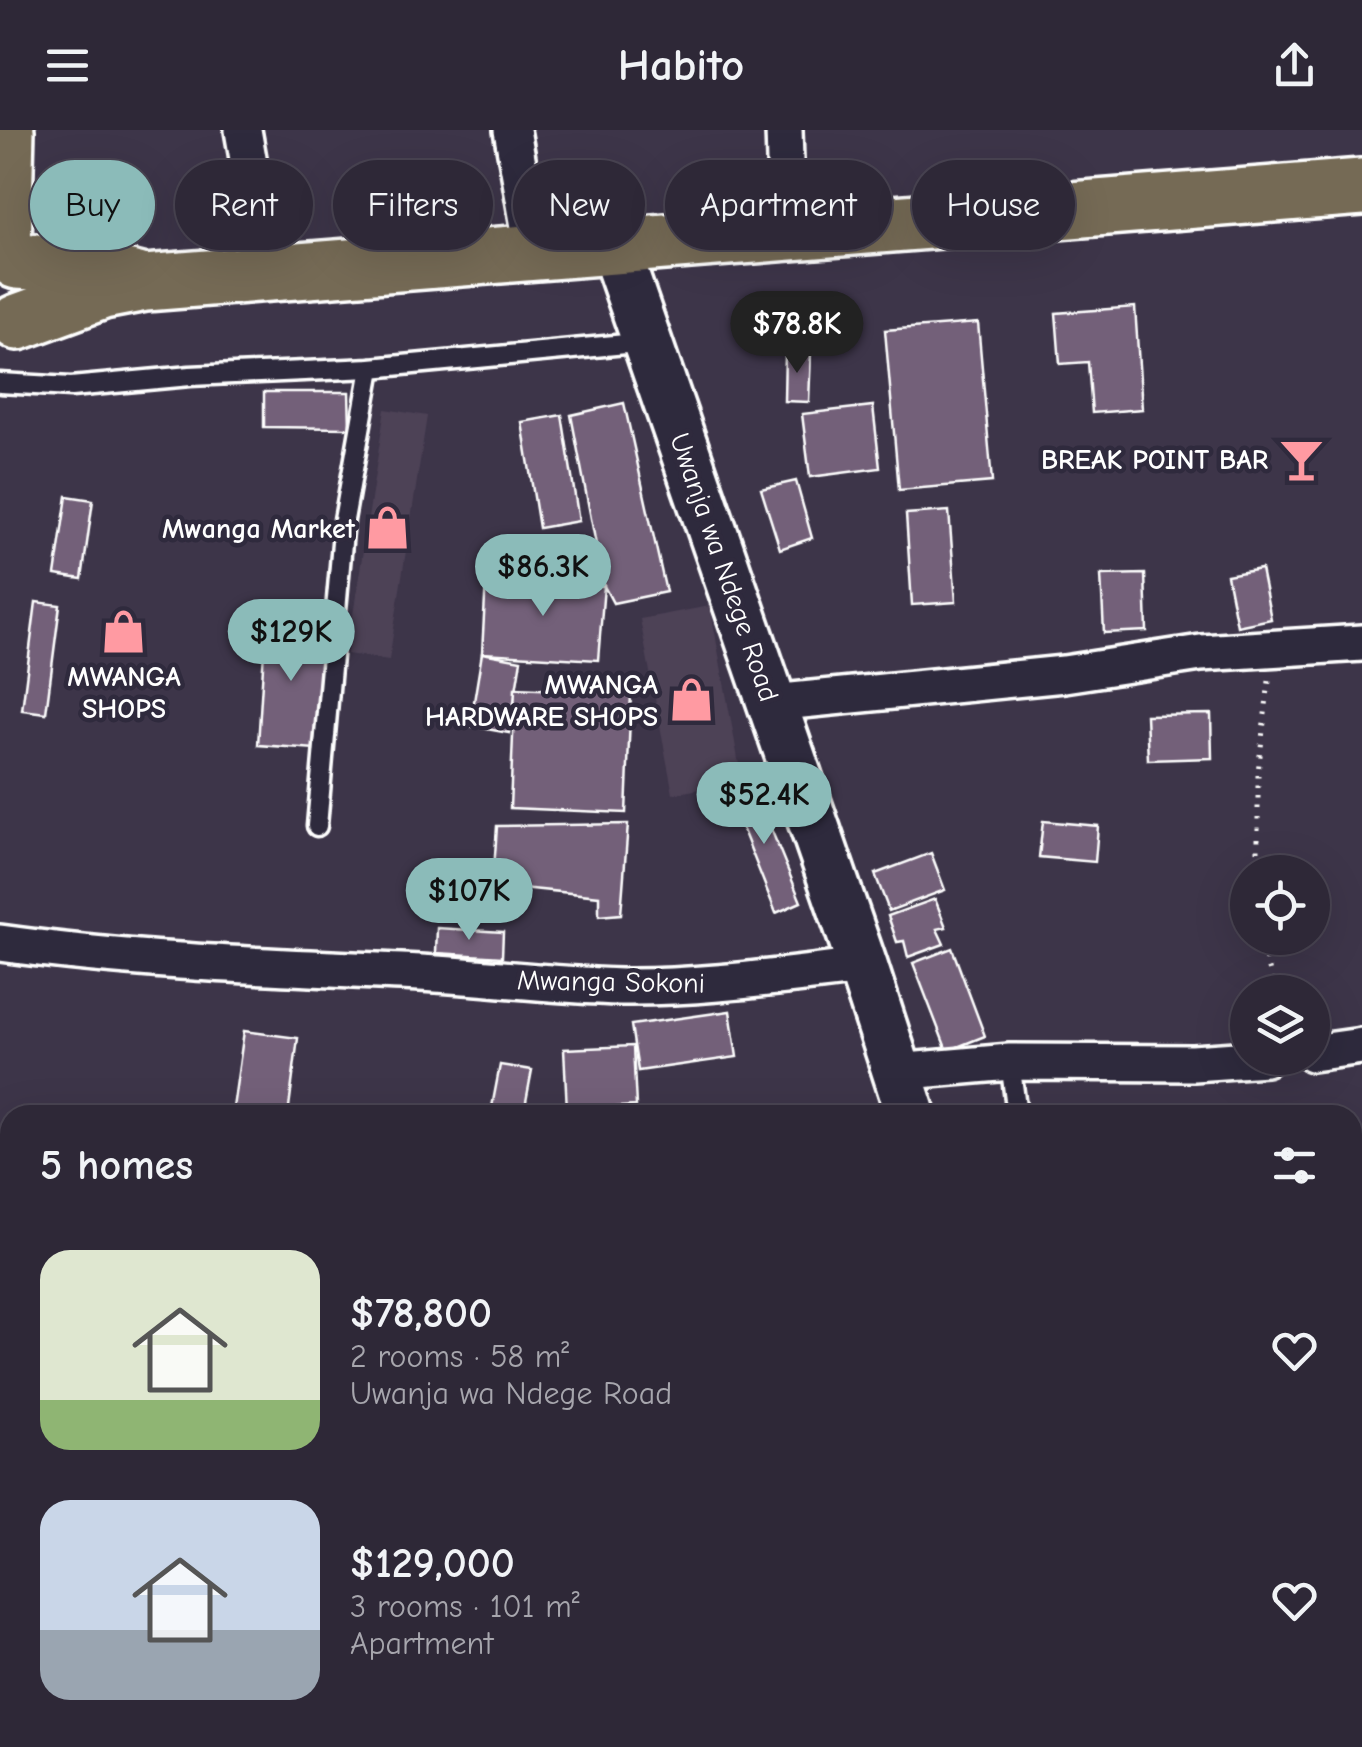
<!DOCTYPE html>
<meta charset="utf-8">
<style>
:root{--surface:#2e2837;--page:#36303f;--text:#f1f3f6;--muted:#a7a6ad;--line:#494452;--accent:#8bbbb9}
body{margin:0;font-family:"Comic Neue",sans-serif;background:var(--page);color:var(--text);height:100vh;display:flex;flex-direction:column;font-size:38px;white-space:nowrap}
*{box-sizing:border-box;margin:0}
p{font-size:32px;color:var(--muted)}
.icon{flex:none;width:55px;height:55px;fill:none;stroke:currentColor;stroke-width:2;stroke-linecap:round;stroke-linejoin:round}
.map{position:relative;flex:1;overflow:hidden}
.panel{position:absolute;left:0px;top:975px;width:1362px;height:642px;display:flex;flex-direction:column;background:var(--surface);border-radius:30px 30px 0 0;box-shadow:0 10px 40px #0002,0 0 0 2px var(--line)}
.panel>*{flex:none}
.guide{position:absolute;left:30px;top:30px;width:1302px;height:90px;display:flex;gap:20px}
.buttons{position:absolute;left:1230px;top:725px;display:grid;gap:20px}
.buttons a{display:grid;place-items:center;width:100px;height:100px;border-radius:50%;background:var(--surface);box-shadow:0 10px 40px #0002,0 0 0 2px var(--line);font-size:50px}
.price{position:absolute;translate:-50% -85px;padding:0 22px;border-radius:35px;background:var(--accent);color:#111;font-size:32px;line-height:65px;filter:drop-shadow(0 2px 5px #0008)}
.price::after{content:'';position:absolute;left:50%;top:60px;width:30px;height:22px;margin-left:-15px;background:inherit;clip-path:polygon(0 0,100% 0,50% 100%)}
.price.selected{background:#222;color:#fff}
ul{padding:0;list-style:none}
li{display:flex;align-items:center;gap:30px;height:250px;padding:0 40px}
li span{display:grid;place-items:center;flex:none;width:280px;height:200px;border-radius:30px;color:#555}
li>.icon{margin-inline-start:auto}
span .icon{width:120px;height:120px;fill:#fffc;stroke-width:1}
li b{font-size:42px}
h2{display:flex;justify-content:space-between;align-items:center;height:120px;padding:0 40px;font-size:42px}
.tag{padding:0 35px;border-radius:45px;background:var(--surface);box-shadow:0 10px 40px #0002,0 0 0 2px var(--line);font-size:35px;line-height:90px}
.tag.selected{background:var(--accent);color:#111}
header{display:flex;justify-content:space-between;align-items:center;height:130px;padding:0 40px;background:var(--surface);font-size:45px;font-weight:700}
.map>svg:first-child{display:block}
.built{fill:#4d4257}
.building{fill:#736079;stroke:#fff;stroke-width:2.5}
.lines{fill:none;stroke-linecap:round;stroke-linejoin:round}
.lane-casing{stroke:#fff;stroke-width:25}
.street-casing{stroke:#fff;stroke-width:42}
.secondary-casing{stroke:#fff;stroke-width:55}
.primary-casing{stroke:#fff;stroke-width:62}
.path{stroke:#fff;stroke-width:5;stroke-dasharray:2.5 8;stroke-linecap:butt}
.lane{stroke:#2f2a3d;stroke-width:18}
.street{stroke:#2f2a3d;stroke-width:35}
.secondary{stroke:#2f2a3d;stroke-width:48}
.primary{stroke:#756a55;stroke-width:55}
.labels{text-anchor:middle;stroke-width:9;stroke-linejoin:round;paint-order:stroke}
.poi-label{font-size:28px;font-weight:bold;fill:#fff;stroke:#2f2a3d;text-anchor:end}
.street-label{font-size:28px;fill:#fff;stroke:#2f2a3d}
</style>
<header><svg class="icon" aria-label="menu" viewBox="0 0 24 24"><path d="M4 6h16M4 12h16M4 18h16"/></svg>Habito<svg class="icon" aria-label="share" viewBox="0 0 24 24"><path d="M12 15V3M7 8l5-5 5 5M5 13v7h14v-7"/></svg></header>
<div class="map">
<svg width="1362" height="1617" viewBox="0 0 1362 1617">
<rect width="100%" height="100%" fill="#3d3549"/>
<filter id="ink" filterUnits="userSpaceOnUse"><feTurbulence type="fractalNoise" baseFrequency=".01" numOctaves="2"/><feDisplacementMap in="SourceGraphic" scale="20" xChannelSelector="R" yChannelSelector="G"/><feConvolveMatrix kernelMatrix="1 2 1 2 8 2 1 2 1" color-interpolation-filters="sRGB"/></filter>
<g filter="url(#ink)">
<g class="built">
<polygon points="385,279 427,286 389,530 347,524"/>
<polygon points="710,476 742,651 673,664 640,489"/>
</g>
<g class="building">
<polygon points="1135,177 1142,279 1092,283 1088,232 1060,234 1056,183"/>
<polygon points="978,193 992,352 899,360 885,200"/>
<polygon points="785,221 811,222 809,272 784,271"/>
<polygon points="264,262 349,262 350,298 264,297"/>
<polygon points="624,273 666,462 613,473 604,456 571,285"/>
<polygon points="873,276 880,338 810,347 802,284"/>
<polygon points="562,285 579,391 539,398 522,292"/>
<polygon points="796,351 812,408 780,419 761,359"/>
<polygon points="67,366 93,370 82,449 55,445"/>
<polygon points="949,381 956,472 912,475 906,384"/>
<polygon points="1261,439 1271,489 1237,496 1227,445"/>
<polygon points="1145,444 1147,501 1104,503 1101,445"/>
<polygon points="486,449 604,456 598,530 482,523"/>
<polygon points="36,472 60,475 46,583 22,580"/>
<polygon points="266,489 324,493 316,619 258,615"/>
<polygon points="482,523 521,530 509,603 470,596"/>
<polygon points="515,558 631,563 626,683 510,678"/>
<polygon points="1211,584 1212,628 1148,630 1146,585"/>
<polygon points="751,650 801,772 776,783 727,660"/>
<polygon points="1043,691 1098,696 1095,732 1039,727"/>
<polygon points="628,694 621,784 599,786 599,766 493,755 497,696"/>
<polygon points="931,723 945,760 889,781 875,744"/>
<polygon points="935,769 946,797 937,799 944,814 908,827 904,811 897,812 888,786"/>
<polygon points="437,798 503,802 502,827 436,823"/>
<polygon points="952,818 985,906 947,921 913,833"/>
<polygon points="730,881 737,927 638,941 631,895"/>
<polygon points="244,901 298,908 288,985 232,985"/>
<polygon points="633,916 636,976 567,980 564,919"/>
<polygon points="500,935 532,940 524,982 492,977"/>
<polygon points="5,1263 10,1266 10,1329 0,1324 0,1271"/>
<polygon points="0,1334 10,1340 10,1384 3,1394 0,1392"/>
<polygon points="6,1485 10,1487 10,1526 2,1542 0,1498"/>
<polygon points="97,1608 139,1608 152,1617 90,1617"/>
<polygon points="177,1608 204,1608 199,1617 173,1617"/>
<polygon points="300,1608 351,1608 353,1609 348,1617 294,1617"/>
<polygon points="446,1608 509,1608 513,1617 450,1617"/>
<polygon points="515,1608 569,1608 572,1617 556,1617 555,1613 541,1617 518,1617"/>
<polygon points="600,1608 603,1617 586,1617 584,1609"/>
<polygon points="627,1608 647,1608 649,1617 629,1617"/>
<polygon points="758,1608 782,1608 784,1615 761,1617"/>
</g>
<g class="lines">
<defs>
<g id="lane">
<polyline points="0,253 71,257 190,246 371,238 647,212"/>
<polyline points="317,696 344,390 371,238"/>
<polyline points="1010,932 1017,985"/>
<polyline points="1250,1608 1252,1617"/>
</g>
<g id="street">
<polyline points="243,0 268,142"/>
<polyline points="512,0 533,119"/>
<polyline points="782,105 786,61 784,0"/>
<polyline points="772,573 1064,544 1201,523 1362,513"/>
<path d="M0 813C136 832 265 836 401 842 475 845 548 855 621 857 702 858 783 846 863 837"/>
<polyline points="1312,923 1362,916"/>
<polyline points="896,942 1010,932 1193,933 1265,928"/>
<polyline points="55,1617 60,1608"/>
<polyline points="369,1617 377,1608"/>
</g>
<g id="secondary">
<polyline points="614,116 863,837 911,985"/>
<polyline points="1095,1608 1097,1617"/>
</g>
<g id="primary">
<polyline points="3,118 6,0"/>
<polyline points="17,131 69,134 137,151"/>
<path d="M18 192 103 161 145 153C550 118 956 90 1362 57"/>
</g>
</defs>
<use href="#lane" class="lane-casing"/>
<use href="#street" class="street-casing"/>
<use href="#secondary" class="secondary-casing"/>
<use href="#primary" class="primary-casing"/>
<g class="path">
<polyline points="1258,742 1258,642 1269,551"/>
<polyline points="1261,808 1275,862"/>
</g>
<use href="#lane" class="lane"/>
<use href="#street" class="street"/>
<use href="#secondary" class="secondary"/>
<use href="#primary" class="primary"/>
</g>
</g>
<defs>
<symbol id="bar-bare" viewBox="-9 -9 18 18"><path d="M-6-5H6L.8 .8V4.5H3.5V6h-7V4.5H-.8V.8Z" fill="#ff9aa2" stroke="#2f2a3d" stroke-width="2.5" paint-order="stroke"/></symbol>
<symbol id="shop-bare" viewBox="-9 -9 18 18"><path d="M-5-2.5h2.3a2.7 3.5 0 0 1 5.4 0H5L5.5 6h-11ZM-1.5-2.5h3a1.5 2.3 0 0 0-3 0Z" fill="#ff9aa2" stroke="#2f2a3d" stroke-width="2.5" paint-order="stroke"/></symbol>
</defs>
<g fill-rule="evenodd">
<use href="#bar-bare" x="1270" y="298" width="63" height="63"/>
<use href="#shop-bare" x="356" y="366" width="63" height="63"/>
<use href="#shop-bare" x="92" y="470" width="63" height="63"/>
<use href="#shop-bare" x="660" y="538" width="63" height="63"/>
</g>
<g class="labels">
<g class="poi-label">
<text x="1268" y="339">BREAK POINT BAR</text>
<text x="355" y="408">Mwanga Market</text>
<text x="124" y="556" text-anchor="middle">MWANGA<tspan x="124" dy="32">SHOPS</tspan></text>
<text x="658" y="564">MWANGA<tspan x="658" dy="32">HARDWARE SHOPS</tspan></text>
</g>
<g class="street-label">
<text transform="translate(725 437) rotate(71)" y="10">Uwanja wa Ndege Road</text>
<text transform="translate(611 851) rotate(1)" y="10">Mwanga Sokoni</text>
</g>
</g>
</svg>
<div class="buttons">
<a><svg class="icon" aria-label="locate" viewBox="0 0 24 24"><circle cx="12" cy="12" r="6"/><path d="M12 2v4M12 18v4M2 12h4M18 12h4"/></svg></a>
<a><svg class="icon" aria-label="layers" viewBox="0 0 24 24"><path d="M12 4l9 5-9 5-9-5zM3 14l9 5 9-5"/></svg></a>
</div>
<b class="price selected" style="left:797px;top:246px">$78.8K</b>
<b class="price" style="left:543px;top:489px">$86.3K</b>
<b class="price" style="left:291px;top:554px">$129K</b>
<b class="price" style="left:764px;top:717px">$52.4K</b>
<b class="price" style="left:469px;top:813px">$107K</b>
<div class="guide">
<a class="tag selected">Buy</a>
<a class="tag">Rent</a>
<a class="tag">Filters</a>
<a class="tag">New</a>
<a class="tag">Apartment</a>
<a class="tag">House</a>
</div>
<section class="panel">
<h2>5 homes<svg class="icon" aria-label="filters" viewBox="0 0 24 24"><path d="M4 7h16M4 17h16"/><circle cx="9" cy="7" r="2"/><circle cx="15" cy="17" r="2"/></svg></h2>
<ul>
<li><span style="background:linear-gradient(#dfe7d0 75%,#8fb573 0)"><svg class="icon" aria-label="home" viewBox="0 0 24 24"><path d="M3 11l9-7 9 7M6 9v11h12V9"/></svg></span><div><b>$78,800</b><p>2 rooms · 58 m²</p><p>Uwanja wa Ndege Road</p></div><svg class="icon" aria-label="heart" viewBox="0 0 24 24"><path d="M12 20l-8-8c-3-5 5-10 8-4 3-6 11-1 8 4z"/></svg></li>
<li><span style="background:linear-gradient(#c9d6e8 65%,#9aa5b1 0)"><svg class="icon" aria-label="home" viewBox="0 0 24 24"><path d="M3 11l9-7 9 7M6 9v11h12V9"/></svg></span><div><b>$129,000</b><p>3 rooms · 101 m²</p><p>Apartment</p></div><svg class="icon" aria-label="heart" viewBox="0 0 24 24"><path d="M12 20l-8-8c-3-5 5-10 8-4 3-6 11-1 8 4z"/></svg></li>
</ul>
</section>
</div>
